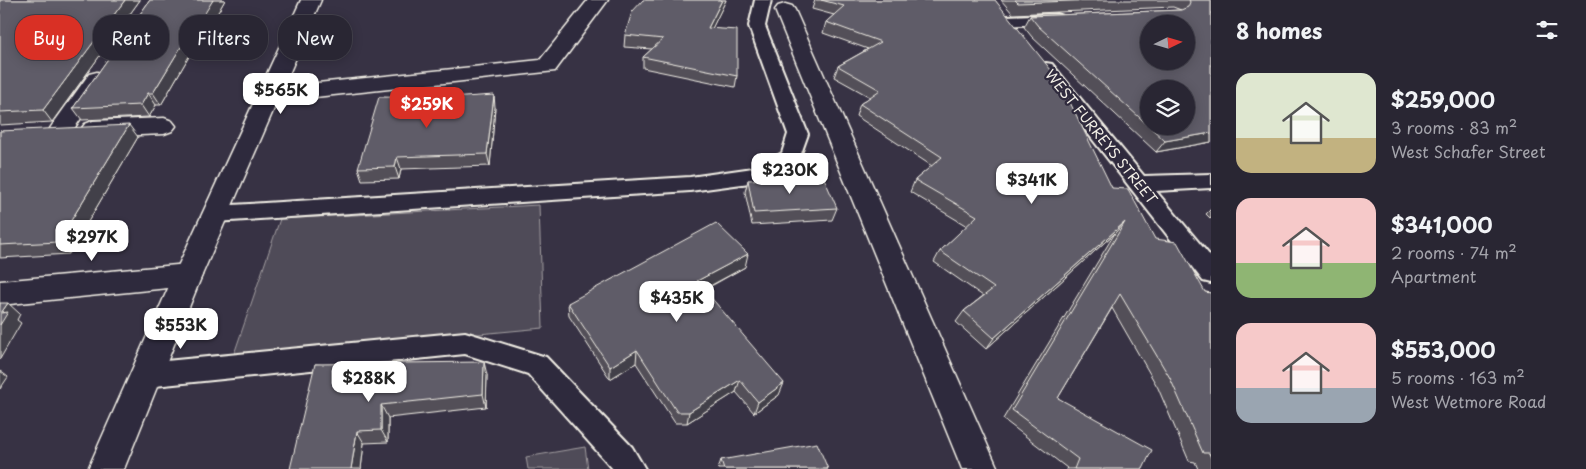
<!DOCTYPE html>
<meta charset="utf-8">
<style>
:root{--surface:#292633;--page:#35323f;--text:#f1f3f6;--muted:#a5a5ac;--line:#45434e;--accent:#d93025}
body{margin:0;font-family:"Playpen Sans",sans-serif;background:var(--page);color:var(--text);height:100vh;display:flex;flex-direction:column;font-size:19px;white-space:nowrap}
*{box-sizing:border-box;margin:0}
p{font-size:16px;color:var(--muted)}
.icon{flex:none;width:28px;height:28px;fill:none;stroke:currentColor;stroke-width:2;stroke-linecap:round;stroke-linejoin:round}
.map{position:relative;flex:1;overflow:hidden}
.sheet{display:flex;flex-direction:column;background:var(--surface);width:375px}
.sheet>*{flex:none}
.banner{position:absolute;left:15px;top:15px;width:475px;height:45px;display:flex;gap:10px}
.needle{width:32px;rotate:85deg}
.fabs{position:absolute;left:1140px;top:15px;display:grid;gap:10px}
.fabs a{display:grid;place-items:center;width:55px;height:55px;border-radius:50%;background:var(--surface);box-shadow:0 2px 12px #0003,0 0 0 1px var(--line);font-size:25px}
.price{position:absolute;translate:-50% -42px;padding:0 11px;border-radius:10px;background:#fff;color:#222;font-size:16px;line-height:32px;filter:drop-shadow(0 1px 2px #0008)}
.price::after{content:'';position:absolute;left:50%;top:30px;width:15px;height:11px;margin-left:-8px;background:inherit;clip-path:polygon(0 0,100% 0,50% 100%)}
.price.selected{background:var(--accent);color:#fff}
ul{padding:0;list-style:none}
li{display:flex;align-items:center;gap:15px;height:125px;padding:0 25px}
li span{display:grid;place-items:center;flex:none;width:140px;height:100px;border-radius:15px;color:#555}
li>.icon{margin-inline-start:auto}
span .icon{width:60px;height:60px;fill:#fffc;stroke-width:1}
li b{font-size:21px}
h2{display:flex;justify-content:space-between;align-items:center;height:60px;padding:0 25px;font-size:21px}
.chip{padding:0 18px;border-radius:20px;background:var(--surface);box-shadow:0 2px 12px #0003,0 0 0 1px var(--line);font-size:18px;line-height:45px}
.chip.selected{background:var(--accent);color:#fff}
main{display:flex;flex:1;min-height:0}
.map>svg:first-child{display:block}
.green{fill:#504b59;stroke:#a29ea0}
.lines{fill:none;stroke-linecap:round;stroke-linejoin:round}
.service-casing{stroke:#f4f1e8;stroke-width:4}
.minor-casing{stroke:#f4f1e8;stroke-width:3}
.tertiary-casing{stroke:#f4f1e8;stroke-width:3}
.service{fill:#2f2a3d;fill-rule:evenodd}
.minor{fill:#2f2a3d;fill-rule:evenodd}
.tertiary{fill:#2f2a3d;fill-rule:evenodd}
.wall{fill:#524f59;stroke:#f4f1e8;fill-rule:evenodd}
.shaded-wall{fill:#424048;stroke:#f4f1e8}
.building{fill:#5f5c67;stroke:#f4f1e8;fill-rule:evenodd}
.labels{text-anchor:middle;stroke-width:4.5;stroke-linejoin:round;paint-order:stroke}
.street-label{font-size:14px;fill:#f4f1e8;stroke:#2f2a3d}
</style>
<main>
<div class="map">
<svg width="1211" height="469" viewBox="0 0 1211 469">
<rect width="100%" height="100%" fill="#373244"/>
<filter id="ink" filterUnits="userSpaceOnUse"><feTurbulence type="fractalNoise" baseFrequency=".02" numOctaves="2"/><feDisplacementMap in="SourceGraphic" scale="10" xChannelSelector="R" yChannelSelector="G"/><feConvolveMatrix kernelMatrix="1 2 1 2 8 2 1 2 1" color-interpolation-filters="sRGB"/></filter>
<g filter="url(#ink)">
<g class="green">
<polygon points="539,205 543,328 233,357 280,219"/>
<polygon points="585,447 588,469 528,469 526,457"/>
</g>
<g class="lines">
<defs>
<g id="service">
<polygon points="755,0 771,0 765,26 808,134 798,162 757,182 690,191 215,222 207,220 204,214 207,208 215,206 690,177 753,168 782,153 788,134 749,26"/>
<polygon points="1057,14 1063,16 1065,19 1063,22 1007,26 1001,24 999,21 1001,18 1007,16"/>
<polygon points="1046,63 1052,64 1144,176 1211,174 1211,188 1156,191 1211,257 1211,283 1203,281 1040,72 1037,68 1040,64"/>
<polygon points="465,332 546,357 632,447 645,469 613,469 528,374 465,354 145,387 136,383 132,375 136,367 145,363"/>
</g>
<g id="minor">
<polygon points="588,0 608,0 555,71 269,102 261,100 258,95 261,90 269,88 540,60"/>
<polygon points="785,4 792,6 795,10 998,469 962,469 775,10 778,6"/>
<polygon points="97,72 105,74 108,79 69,136 61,138 53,136 49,130 53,124 89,74"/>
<polygon points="164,118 172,121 176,126 172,131 164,134 93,137 85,134 81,129 85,124 93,121"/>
<polygon points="188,264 198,267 202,275 198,283 188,286 0,305 0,281"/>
</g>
<polygon id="tertiary" points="301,0 321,0 202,275 124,469 88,469 174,275"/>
</defs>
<use href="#service" class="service-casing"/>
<use href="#minor" class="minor-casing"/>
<use href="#tertiary" class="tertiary-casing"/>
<use href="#service" class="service"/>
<use href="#minor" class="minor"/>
<use href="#tertiary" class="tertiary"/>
</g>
<g class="wall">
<polygon points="0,0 140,0 52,122 0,125"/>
<polygon points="150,0 225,0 205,35 199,39 161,105 156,105 149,117 82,120 73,108"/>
<polygon points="643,0 726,0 712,28 737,76 735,87 643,68 643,57 652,49 624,47 625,35"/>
<polygon points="815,0 995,0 1112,188 1155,239 1205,292 1211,293 1211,469 1198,469 1195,462 1189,461 1158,388 1112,308 1058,398 1143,469 1066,469 1067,468 1003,419 1115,233 986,349 956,322 964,311 983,296 934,262 940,251 967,226 910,192 915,180 932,166 856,116 860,104 870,97 834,77 838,66 868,49 823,33 826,22 834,15 812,9"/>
<path d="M1001 0H1211V142L1156 152 1032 37 1024 27 1030 16 1181 10 1173 7 1013 14ZM1149 89 1186 126H1149Z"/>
<polygon points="495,107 490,166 401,169 399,179 362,180 358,168"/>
<polygon points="0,131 138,137 69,254 0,258"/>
<polygon points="748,180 837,208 832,220 752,225 745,192"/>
<polygon points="1211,209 1211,219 1206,214"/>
<polygon points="745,267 704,290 779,395 754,413 736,392 687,423 675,423 636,363 610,379 569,316 568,303"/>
<polygon points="315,364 487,375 486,407 388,418 388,442 364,443 361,469"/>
<polygon points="721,460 828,469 718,469"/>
</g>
<g class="shaded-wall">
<polygon points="125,0 140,0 52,122 43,110"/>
<polygon points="213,0 225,0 205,35 199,39 161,105 153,93 193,27"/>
<polygon points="722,0 726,0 707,39 708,28"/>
<polygon points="148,93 156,105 149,117 141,105"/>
<polygon points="494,95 495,107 490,166 487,154"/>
<polygon points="129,125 138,137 69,254 58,242"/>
<polygon points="1211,133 1211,142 1156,152 1165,141"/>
<polygon points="397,157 401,169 399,179 395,167"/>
<polygon points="1125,222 1115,233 986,349 994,338"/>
<polygon points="748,254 745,267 695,294 697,281"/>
<polygon points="8,303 20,314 17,320 21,323 0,359 0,325 1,313"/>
<polygon points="637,350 636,363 610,379 610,367"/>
<polygon points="484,362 487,375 486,407 483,394"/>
<polygon points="0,371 8,377 0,389"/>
<polygon points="740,380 736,392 687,423 689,412"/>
<polygon points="784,383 779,395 754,413 758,402"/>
<polygon points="381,405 388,418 388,442 381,430"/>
<polygon points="357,431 364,443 361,469 351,469"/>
</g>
<g class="building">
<polygon points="0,0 125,0 43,110 0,112"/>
<polygon points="150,0 213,0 199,23 193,27 153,93 148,93 141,105 73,108"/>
<polygon points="643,0 722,0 708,28 737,30 737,76 643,57 663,39 625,35 632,12"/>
<polygon points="821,0 995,0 1059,80 1112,188 1128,189 1155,239 1177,242 1205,292 1211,293 1211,458 1209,453 1203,453 1170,378 1120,294 1058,398 1152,450 1143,469 1074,469 1078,459 1012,410 1125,222 994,338 964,311 994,288 940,251 977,216 915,180 942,157 860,104 880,90 838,66 881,42 826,22 844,6"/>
<polygon points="1015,0 1097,0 1018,3"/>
<path d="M1189 0H1211V133L1165 141 1149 126H1186V89H1149V126L1038 26 1030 16 1181 10 1188 7 1190 2ZM1149 24H1186V61H1149Z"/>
<polygon points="494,95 487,154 397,157 395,167 358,168 379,97 450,98"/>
<polygon points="129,125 58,242 0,245 0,131"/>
<polygon points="823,176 837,208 754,213 748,180"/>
<polygon points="716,223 748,254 697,281 784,383 758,402 740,380 689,412 677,412 637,350 610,367 568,303"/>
<polygon points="0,303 8,303 1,313 8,312 0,325"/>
<polygon points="484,362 483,394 381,405 381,430 357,431 351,469 290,469 315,364"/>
<polygon points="817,443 828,469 724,469 721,460"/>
</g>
</g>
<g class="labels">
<g class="street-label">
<text transform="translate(1101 137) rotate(51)" y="5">WEST FURREYS STREET</text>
</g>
</g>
</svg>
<div class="fabs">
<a><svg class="needle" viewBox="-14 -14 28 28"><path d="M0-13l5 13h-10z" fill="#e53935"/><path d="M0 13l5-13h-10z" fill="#a5a5ac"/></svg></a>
<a><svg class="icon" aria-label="layers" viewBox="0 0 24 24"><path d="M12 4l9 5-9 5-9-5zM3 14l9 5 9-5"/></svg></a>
</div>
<b class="price" style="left:281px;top:115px">$565K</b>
<b class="price selected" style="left:427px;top:129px">$259K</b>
<b class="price" style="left:790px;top:195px">$230K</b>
<b class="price" style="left:1032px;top:205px">$341K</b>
<b class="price" style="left:92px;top:262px">$297K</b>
<b class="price" style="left:677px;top:323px">$435K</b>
<b class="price" style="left:181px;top:350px">$553K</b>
<b class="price" style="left:369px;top:403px">$288K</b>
<div class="banner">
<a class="chip selected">Buy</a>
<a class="chip">Rent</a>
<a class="chip">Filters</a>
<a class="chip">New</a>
</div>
</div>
<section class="sheet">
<h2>8 homes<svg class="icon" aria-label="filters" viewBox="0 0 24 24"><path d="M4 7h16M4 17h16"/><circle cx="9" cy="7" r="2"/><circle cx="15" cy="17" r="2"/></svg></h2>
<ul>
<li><span style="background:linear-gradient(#dfe7d0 65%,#c2b280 0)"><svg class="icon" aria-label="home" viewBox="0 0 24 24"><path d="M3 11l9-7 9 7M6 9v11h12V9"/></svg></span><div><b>$259,000</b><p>3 rooms · 83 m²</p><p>West Schafer Street</p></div></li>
<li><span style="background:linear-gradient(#f6c9c9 65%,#8fb573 0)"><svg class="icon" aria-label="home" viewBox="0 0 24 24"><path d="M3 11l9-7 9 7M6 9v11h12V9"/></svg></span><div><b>$341,000</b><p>2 rooms · 74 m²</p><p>Apartment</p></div></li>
<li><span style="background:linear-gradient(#f6c9c9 65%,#9aa5b1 0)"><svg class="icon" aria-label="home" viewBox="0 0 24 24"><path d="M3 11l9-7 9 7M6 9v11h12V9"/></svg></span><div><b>$553,000</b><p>5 rooms · 163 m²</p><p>West Wetmore Road</p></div></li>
</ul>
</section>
</main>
